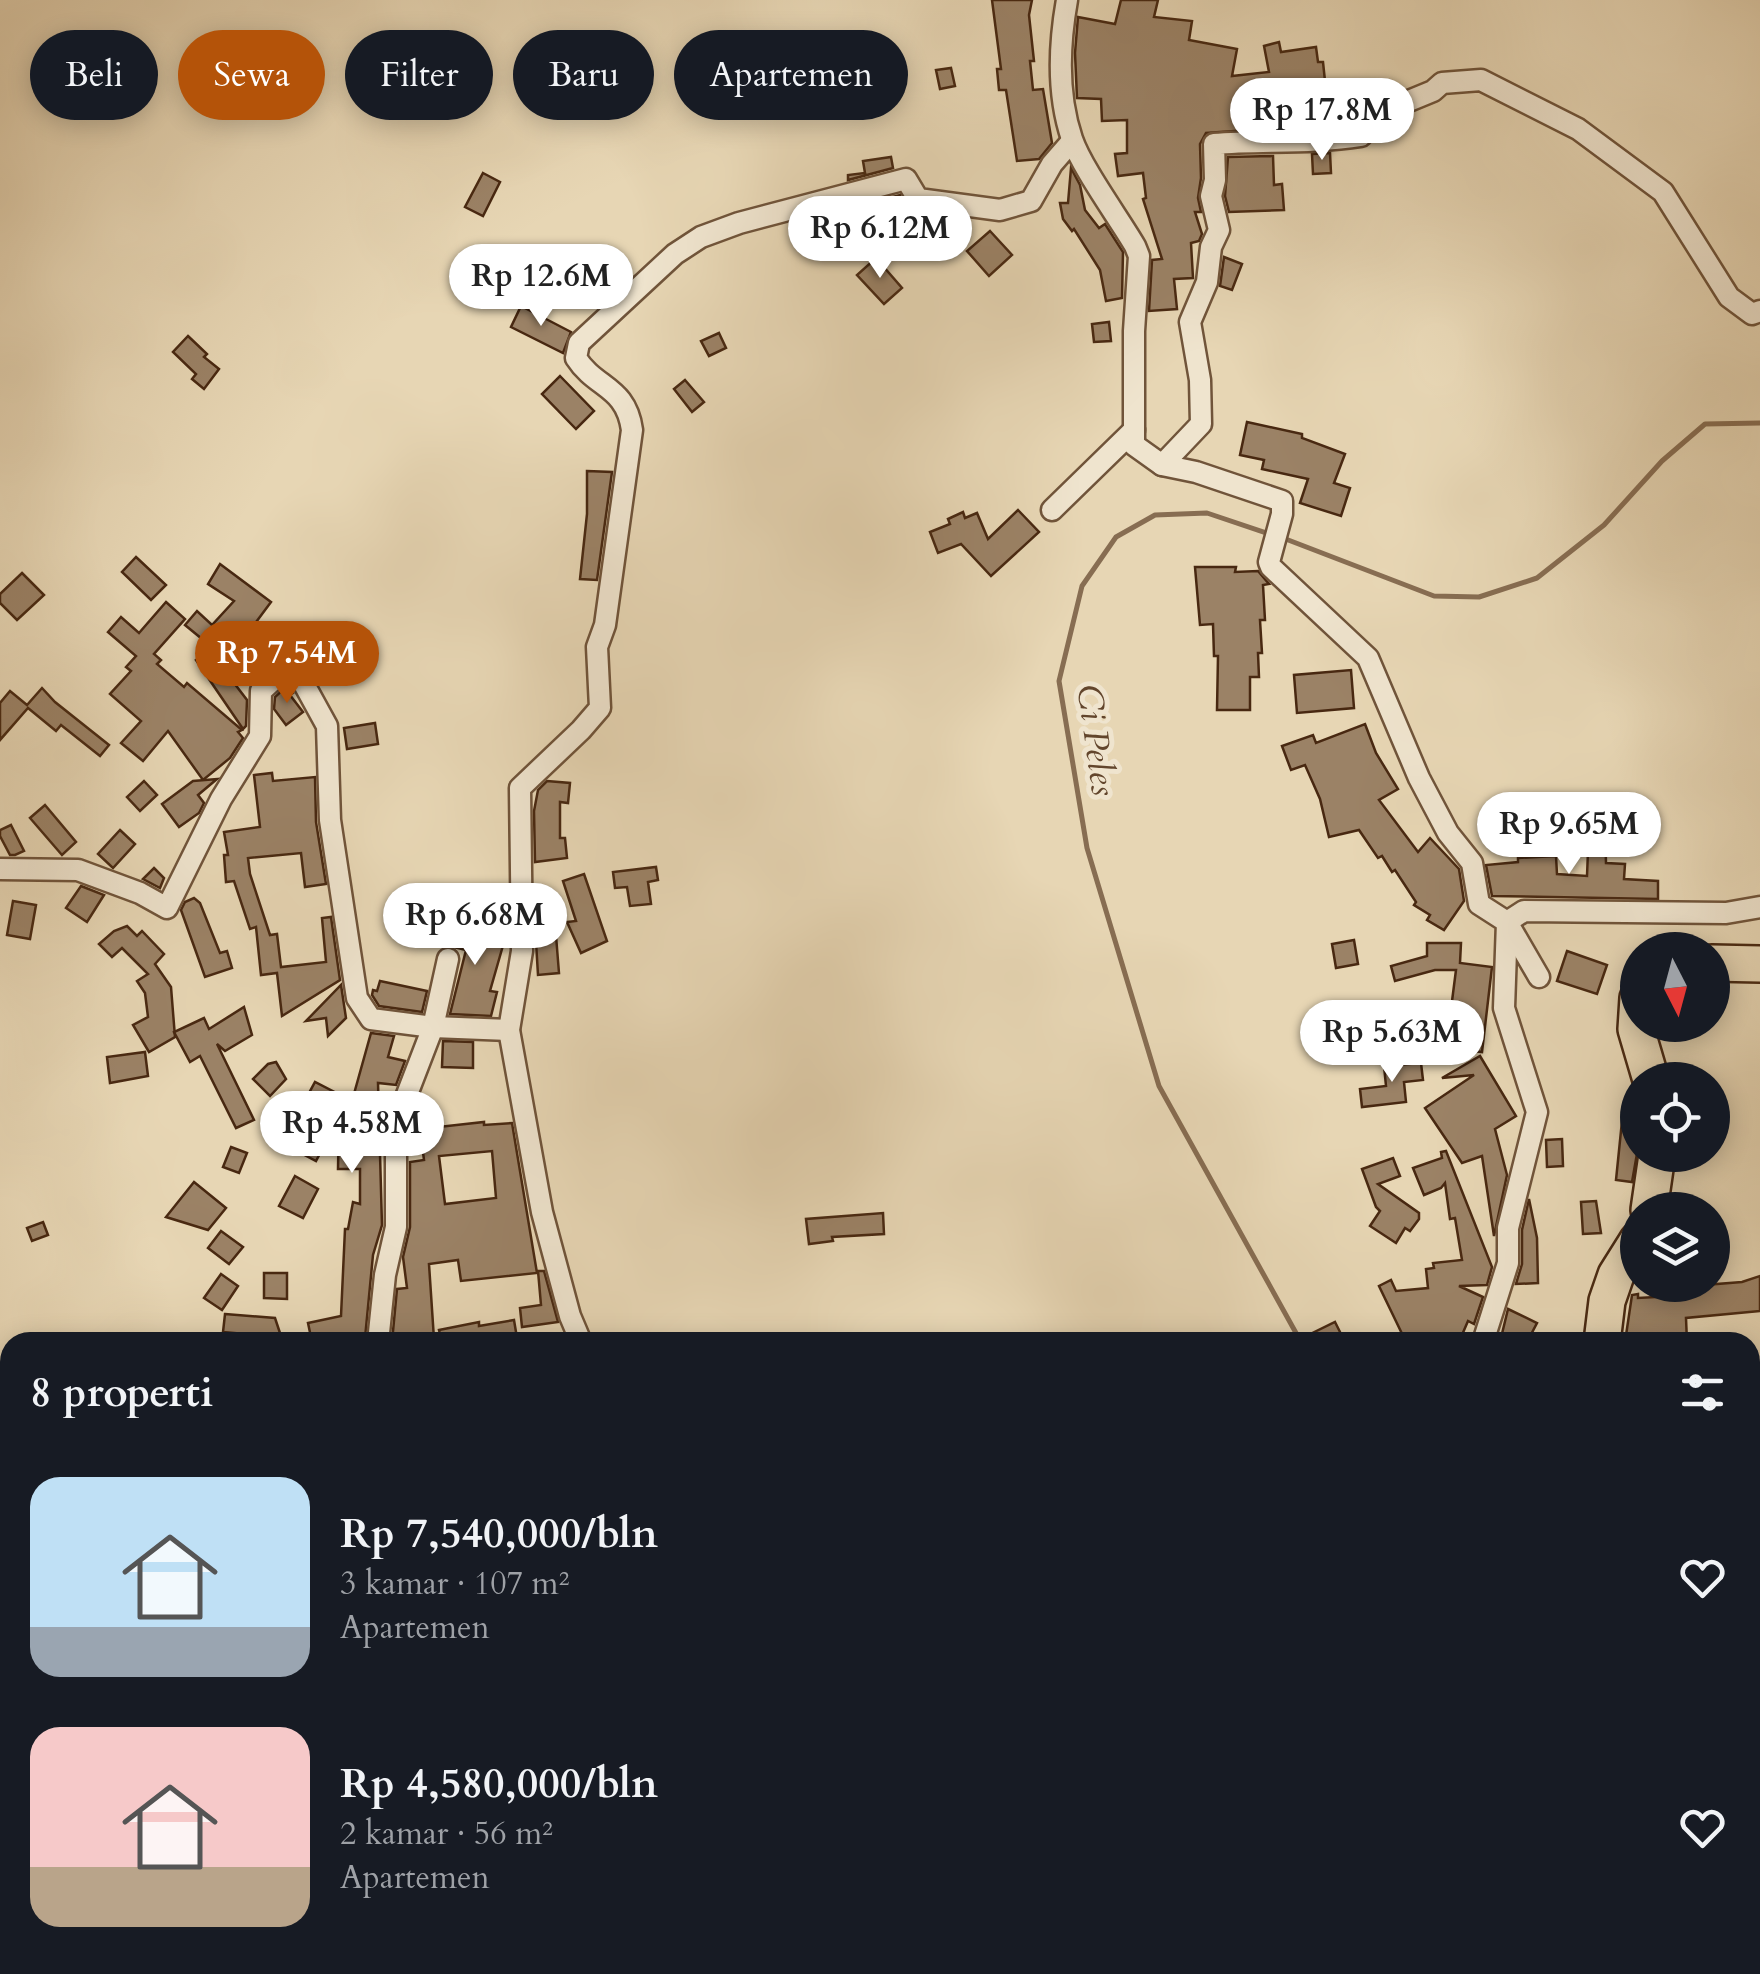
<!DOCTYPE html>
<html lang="id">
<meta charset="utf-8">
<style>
:root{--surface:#171b24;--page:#242831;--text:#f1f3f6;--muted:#9ea1a6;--accent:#b45309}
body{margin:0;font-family:Cardo,serif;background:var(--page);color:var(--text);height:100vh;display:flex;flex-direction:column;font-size:38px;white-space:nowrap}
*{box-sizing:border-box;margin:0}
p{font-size:32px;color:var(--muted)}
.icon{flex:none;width:55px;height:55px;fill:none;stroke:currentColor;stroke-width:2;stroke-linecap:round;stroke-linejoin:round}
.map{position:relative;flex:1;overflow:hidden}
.sheet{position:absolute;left:0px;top:1332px;width:1760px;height:642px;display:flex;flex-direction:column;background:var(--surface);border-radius:30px 30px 0 0;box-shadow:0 5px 25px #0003}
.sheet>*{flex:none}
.guide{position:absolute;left:30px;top:30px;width:1000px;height:90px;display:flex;gap:20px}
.needle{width:65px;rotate:174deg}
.tools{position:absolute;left:1620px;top:932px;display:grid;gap:20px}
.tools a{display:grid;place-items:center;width:110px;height:110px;border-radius:50%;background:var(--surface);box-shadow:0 5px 25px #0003;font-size:50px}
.price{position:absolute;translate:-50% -85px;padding:0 22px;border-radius:35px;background:#fff;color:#222;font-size:32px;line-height:65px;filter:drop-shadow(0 2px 5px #0008)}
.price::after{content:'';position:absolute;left:50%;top:60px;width:30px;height:22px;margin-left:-15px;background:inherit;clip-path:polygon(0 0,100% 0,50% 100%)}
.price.selected{background:var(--accent);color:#fff}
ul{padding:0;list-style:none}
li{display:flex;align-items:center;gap:30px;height:250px;padding:0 30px}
li span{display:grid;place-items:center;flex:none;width:280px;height:200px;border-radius:30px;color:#555}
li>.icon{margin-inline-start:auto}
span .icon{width:120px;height:120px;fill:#fffc;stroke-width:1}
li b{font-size:42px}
h2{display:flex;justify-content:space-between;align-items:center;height:120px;padding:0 30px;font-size:42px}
.tag{padding:0 35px;border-radius:45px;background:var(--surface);box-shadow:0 5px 25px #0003;font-size:35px;line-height:90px}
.tag.selected{background:var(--accent);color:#fff}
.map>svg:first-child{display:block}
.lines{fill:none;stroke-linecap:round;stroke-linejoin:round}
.stream{stroke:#876d52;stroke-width:5}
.building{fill:#9b8266;stroke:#482811;stroke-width:2.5;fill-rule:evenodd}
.minor-casing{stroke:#70543a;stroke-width:25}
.trunk-casing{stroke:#482811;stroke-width:40}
.minor{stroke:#efe4ce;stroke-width:20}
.trunk{stroke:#e7d6b4;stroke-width:35}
.labels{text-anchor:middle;stroke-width:10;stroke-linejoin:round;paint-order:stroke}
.water-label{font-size:35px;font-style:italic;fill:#62452c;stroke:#efe4ce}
</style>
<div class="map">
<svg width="1760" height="1974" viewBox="0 0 1760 1974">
<rect width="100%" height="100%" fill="#e7d6b4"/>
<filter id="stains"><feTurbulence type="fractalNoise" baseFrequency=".002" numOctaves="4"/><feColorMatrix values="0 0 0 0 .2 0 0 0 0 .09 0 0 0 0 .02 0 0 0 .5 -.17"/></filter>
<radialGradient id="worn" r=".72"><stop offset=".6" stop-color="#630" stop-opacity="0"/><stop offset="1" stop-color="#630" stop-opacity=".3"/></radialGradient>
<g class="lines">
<g class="stream">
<polyline points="1272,535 1207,513 1155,515 1116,537 1082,586 1059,681 1087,848 1159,1086 1301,1342"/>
<polyline points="1283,538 1434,596 1479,597 1537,578 1604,525 1662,461 1705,424 1760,423"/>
<polyline points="1262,1965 1265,1974"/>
</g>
</g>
<g class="building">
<polygon points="992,0 1032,0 1029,15 1034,61 1030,61 1033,90 1043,89 1052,143 1039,159 1017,161 1006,90 999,90 997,69 1001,69"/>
<polygon points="1121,0 1158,0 1154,17 1192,21 1189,40 1237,49 1232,76 1269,72 1264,46 1279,42 1281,52 1316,47 1318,62 1323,62 1327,100 1370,83 1376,100 1362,109 1363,113 1354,123 1206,133 1200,144 1201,178 1198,198 1201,212 1195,212 1202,234 1199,241 1191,243 1193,278 1174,279 1177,309 1149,311 1152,260 1162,259 1143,199 1146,198 1143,173 1118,176 1115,154 1127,153 1127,120 1102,121 1101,99 1077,98 1075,53 1078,17 1115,24"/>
<polygon points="951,68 955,86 940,89 936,70"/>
<polygon points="1330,153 1331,173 1313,174 1312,154"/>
<polygon points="1273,156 1274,185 1282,184 1284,210 1229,212 1225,196 1228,157"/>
<polygon points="891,157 893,168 848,180 848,175 865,173 863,161"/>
<polygon points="1071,168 1080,185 1085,210 1099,228 1105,224 1123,252 1122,298 1106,301 1100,270 1074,229 1072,231 1063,219 1060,203 1068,203"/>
<polygon points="483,173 500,182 483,216 465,207"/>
<polygon points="900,195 902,212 880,215 878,201"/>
<polygon points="990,231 1012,255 989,276 967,251"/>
<polygon points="1224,257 1242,264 1232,290 1220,286"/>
<polygon points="876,258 902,288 884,304 857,275"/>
<polygon points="521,306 571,332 563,353 511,327"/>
<polygon points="1109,322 1111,341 1094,342 1092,324"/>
<polygon points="719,333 726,348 709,356 701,341"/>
<polygon points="188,336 207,354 204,357 219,369 204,389 192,379 196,374 173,352"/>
<polygon points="560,376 594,411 576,429 542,394"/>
<polygon points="685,380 704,402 692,412 674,389"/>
<polygon points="1247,422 1302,434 1302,438 1345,454 1334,483 1350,488 1341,516 1300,503 1308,479 1262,469 1264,460 1240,455"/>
<polygon points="587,471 612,472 597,580 580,579 587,514"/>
<polygon points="1018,510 1039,532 991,576 961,544 938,553 930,532 950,524 948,519 963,512 965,518 977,513 988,539"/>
<polygon points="136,557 166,585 151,600 122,572"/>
<polygon points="220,564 271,602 248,633 245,631 218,662 247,700 246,726 243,729 196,660 213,648 185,625 197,611 212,625 234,601 208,584"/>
<polygon points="1195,567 1236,567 1235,572 1258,571 1269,584 1263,585 1265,620 1260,620 1262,653 1258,653 1259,677 1250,677 1250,710 1217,710 1218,656 1214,656 1213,624 1200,625"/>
<polygon points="22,573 44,595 17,620 0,603 0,594"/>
<polygon points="166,602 185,619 154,654 161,660 157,664 184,687 187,683 242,730 238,732 243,738 230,758 203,780 168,731 143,761 121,743 141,721 110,694 131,671 126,667 136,656 108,632 121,617 139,633"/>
<polygon points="1351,670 1354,708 1297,713 1294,675"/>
<polygon points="288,685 293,693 290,695 303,712 286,725 274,709 275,697"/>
<polygon points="42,688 55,702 109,745 100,756 61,725 56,731 28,708 0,740 0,703 10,691 27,705"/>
<polygon points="375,723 378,744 347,749 344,728"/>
<polygon points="1365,724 1376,753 1398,789 1379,800 1418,852 1430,838 1459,869 1464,901 1444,930 1427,920 1430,915 1414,905 1416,902 1395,870 1392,872 1382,856 1378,858 1359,830 1329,837 1320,799 1305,765 1291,770 1282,746 1313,735 1316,743"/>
<polygon points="272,773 273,781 315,777 316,822 326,884 305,887 301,853 248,858 250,874 270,935 277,934 281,967 326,962 322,918 331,917 340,980 282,1016 277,973 261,975 256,927 250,929 234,881 226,882 224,855 228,855 224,832 260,827 254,775"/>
<polygon points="217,779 198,795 204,803 199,813 179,827 162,804 193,781"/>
<polygon points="144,781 157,795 140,811 127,797"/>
<polygon points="547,781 570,783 568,803 560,802 560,838 565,838 567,858 535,862 534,811 538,790"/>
<polygon points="45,805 76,842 62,855 30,818"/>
<polygon points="11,825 24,851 15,855 10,855 0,836 0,830"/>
<polygon points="1605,825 1606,863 1625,864 1624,879 1658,881 1658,899 1492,896 1486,865 1518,862 1518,858 1556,856 1557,874 1587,876 1589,826"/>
<polygon points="120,830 135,844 113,868 98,854"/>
<polygon points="656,867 658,880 648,882 651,904 630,906 627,887 615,888 613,872"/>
<polygon points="154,868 164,878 160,888 143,879"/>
<polygon points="584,874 607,941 581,953 567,922 576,921 563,881"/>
<polygon points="81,886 104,895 87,922 66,908"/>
<polygon points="194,898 200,903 220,953 227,951 232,968 205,977 181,910 185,902"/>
<polygon points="13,901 36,905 30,939 7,935"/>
<polygon points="449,920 506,935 490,991 497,992 491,1016 450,1014 466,950 442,944"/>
<polygon points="555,923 559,973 538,975 535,925"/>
<polygon points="127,926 137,936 142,931 164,954 155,964 171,987 175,1037 149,1052 133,1025 148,1017 145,993 137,981 148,974 122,948 112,957 99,944 114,931"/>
<polygon points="1354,940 1358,964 1336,968 1332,944"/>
<polygon points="1427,943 1461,943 1460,963 1492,967 1482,1052 1446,1048 1456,970 1435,970 1395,981 1391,966 1427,956"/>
<polygon points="1567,951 1607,965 1597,994 1557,981"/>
<polygon points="380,981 427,991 422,1012 379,1006 372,995 373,990 377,991"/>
<polygon points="341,985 346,1018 328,1036 326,1018 306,1021"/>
<polygon points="244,1007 252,1035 225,1051 217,1044 254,1120 236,1128 200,1056 190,1062 174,1032 204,1018 209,1029"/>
<polygon points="371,1033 394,1036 388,1057 405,1061 396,1085 378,1083 382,1225 373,1255 365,1338 339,1337 340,1342 312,1342 308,1323 341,1316 345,1229 348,1229 353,1202 360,1204 360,1169 338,1169 339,1117 316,1161 282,1143 315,1082 352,1101"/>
<polygon points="443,1041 473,1042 473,1068 442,1067"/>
<polygon points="145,1052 148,1076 110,1083 107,1057"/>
<polygon points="1480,1056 1516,1116 1495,1129 1507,1175 1494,1236 1482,1156 1462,1163 1425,1108 1474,1075 1442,1078"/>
<polygon points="276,1062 286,1079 270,1096 253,1079 268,1064"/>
<polygon points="1421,1063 1423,1080 1404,1082 1406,1102 1362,1107 1360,1089 1386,1086 1384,1066"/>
<polygon points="1622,1121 1638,1122 1638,1148 1632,1182 1616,1180"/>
<path d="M484 1122V1125L512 1123 537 1273 461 1281 458 1260 429 1264 434 1339 392 1342 397 1289 407 1288 403 1257 410 1227V1162L424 1160 420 1129ZM492 1151 496 1198 445 1204 439 1156Z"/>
<polygon points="1562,1139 1563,1166 1547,1167 1546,1140"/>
<polygon points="231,1147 247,1153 239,1173 223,1167"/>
<polygon points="1446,1151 1492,1267 1487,1285 1459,1286 1483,1297 1474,1324 1468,1321 1459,1342 1432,1334 1406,1342 1379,1286 1391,1280 1396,1291 1428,1288 1426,1269 1434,1268 1433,1263 1462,1260 1455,1218 1450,1219 1445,1183 1441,1188 1424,1195 1413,1168 1442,1158 1441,1152"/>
<polygon points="1393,1158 1400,1176 1378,1184 1419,1213 1419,1219 1410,1231 1405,1228 1396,1243 1370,1226 1380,1211 1376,1207 1362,1169"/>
<polygon points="295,1176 318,1189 303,1218 279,1206"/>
<polygon points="194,1182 226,1208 208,1230 166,1217"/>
<polygon points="1529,1199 1537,1238 1538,1283 1516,1284 1522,1264 1522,1230"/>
<polygon points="1596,1201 1601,1233 1583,1234 1581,1202"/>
<polygon points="883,1213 884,1234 832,1237 833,1241 809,1244 806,1219"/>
<polygon points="43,1222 48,1235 32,1241 27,1228"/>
<polygon points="221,1231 243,1247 229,1264 208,1248"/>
<polygon points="538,1271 544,1271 558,1322 522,1327 520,1308 541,1305"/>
<polygon points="264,1273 287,1273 287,1299 264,1298"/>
<polygon points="221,1274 238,1286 222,1310 204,1298"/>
<polygon points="1760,1276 1760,1311 1686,1318 1687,1342 1625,1342 1632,1295 1638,1294 1638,1298 1693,1295 1692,1286 1742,1282"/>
<polygon points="1508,1309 1537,1323 1527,1342 1500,1342"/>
<polygon points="225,1314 275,1318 283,1342 259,1342 257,1335 223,1332"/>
<polygon points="514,1320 517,1338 495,1342 442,1342 439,1330 479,1322 479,1326"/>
<polygon points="1335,1322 1345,1342 1294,1342"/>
</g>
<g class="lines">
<defs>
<g id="minor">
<path d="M1067 0C1059 45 1057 95 1072 139 1082 168 1118 217 1135 246L1139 256 1134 331V445L1162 465 1196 472 1282 501V514L1269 562 1271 567 1368 658 1419 778 1448 833 1472 863 1479 904 1507 922 1504 1008 1537 1112 1508 1228V1263L1483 1342"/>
<path d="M1162 465 1201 424 1200 380 1190 322 1207 282 1211 247 1219 230 1211 196 1215 180 1214 144C1263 140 1311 144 1361 136L1382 112 1433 91 1442 83 1481 80 1578 129 1663 192 1729 297 1752 314 1760 311"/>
<polyline points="1052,510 1134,430"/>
<polyline points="0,869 78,870 140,893 167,908 221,799 260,736 261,691 283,671 290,670 299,675 327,726 330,820 357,998 371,1019 433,1027 509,1030"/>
<polyline points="1539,977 1507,922 1524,911 1726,913 1760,907"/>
<polyline points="378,1342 385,1275 396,1227 396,1123 433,1027 448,959"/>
<path d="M581 1342 570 1316 542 1212 509 1030 522 951 520 788 581 730 600 708 597 647 605 625 632 430C626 386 596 389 576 358L579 343 675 254 701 237 739 223 906 179 918 199 1000 210 1031 201 1052 164 1072 141"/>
<polyline points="560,1965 561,1974"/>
<polyline points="1424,1965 1424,1974"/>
<polyline points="772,1974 773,1965"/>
</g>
<g id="trunk">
<polyline points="1712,963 1760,964"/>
<polyline points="1638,998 1636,1029 1651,1080"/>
<polyline points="1649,1210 1657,1155"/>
<polyline points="1602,1342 1607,1301 1616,1275 1638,1240"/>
<polyline points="1750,1620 1760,1619"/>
<polyline points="1750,1772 1760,1765"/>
<polyline points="1659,1974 1661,1965"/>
</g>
</defs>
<use href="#minor" class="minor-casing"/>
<use href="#trunk" class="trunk-casing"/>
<use href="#minor" class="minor"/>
<use href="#trunk" class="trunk"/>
</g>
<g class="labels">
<g class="water-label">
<text transform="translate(1097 740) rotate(82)" y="12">Ci Peles</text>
</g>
</g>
<rect width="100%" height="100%" filter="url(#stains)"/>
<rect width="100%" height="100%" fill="url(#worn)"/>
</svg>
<div class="tools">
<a><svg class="needle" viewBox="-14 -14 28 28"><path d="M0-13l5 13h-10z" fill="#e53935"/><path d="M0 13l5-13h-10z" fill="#9ea1a6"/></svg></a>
<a><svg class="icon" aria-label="locate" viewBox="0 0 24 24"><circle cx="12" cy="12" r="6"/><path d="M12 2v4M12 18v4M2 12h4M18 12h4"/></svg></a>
<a><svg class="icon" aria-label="layers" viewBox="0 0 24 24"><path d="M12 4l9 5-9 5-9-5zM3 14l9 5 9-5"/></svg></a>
</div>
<b class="price" style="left:1322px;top:163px">Rp 17.8M</b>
<b class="price" style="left:880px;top:281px">Rp 6.12M</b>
<b class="price" style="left:541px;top:329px">Rp 12.6M</b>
<b class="price selected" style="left:287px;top:706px">Rp 7.54M</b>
<b class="price" style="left:1569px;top:877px">Rp 9.65M</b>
<b class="price" style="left:475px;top:968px">Rp 6.68M</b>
<b class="price" style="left:1392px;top:1085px">Rp 5.63M</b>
<b class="price" style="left:352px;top:1176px">Rp 4.58M</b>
<div class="guide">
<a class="tag">Beli</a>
<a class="tag selected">Sewa</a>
<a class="tag">Filter</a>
<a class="tag">Baru</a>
<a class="tag">Apartemen</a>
</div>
<section class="sheet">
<h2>8 properti<svg class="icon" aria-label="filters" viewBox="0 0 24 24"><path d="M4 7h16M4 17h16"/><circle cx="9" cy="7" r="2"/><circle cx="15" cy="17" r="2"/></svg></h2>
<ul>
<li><span style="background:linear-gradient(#bfe0f5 75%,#9aa5b1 0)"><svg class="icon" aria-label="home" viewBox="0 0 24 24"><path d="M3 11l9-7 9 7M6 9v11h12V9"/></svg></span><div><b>Rp 7,540,000/bln</b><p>3 kamar · 107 m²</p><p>Apartemen</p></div><svg class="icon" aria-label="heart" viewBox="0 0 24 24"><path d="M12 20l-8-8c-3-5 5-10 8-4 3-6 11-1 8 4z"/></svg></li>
<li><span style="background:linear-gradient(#f6c9c9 70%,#b9a48a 0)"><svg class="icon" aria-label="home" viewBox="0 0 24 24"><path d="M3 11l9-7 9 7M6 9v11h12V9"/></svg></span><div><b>Rp 4,580,000/bln</b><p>2 kamar · 56 m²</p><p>Apartemen</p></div><svg class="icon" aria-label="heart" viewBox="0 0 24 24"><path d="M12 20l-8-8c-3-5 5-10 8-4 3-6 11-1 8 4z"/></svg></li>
</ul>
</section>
</div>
